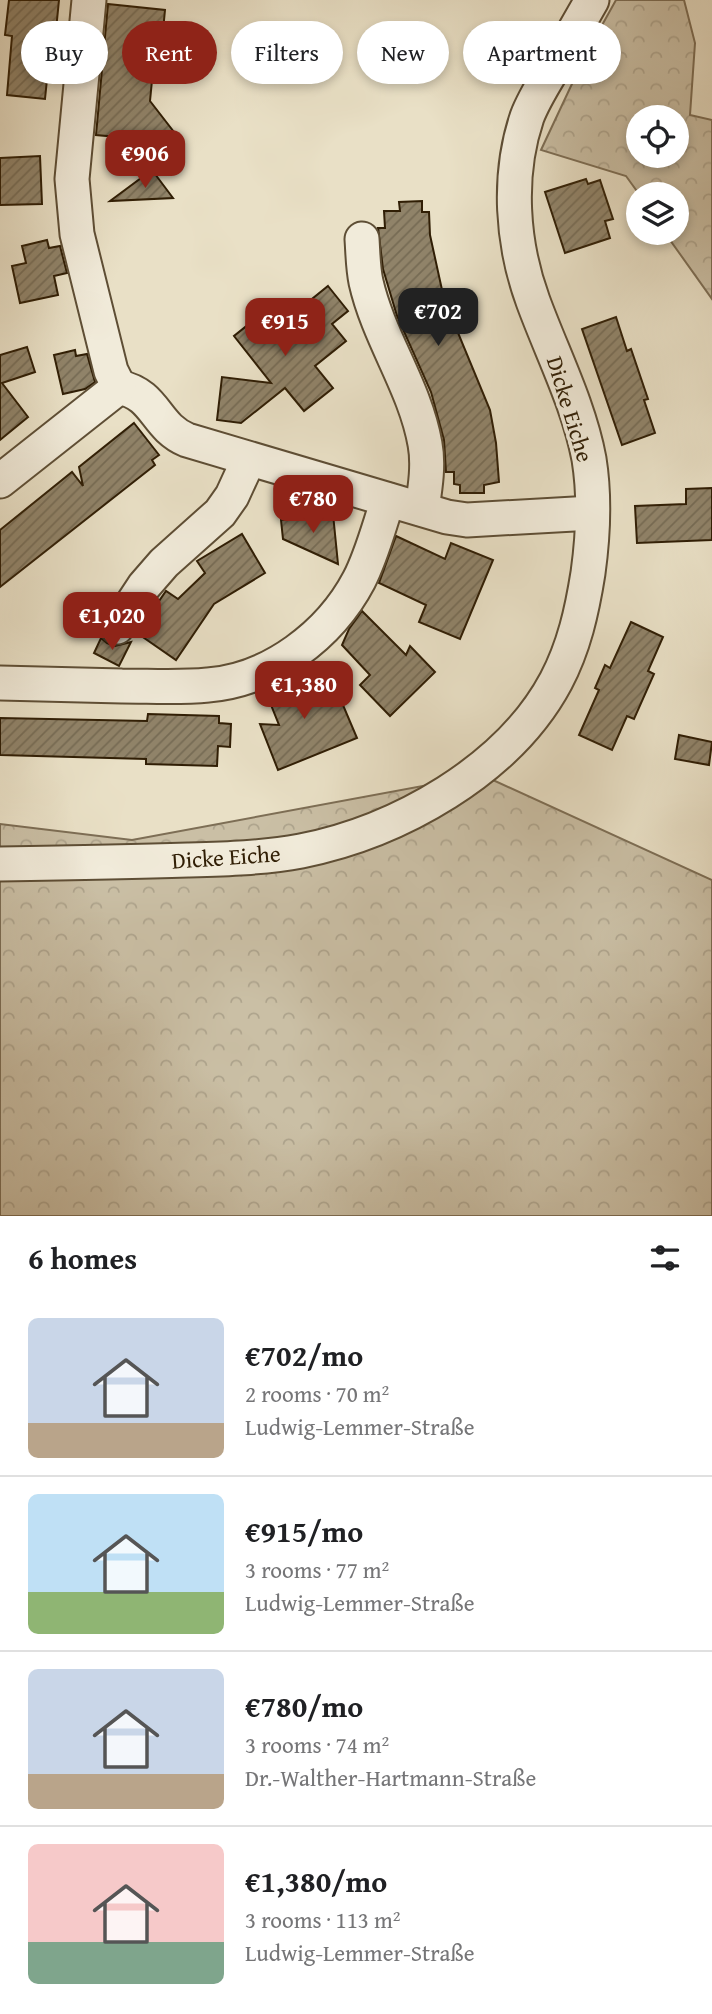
<!DOCTYPE html>
<meta charset="utf-8">
<style>
:root{--surface:#fff;--page:#f2f2f2;--text:#202124;--muted:#757577;--line:#e0e0e0;--accent:#8f2418}
body{margin:0;font-family:"Gentium Book Plus",serif;background:var(--page);color:var(--text);height:100vh;display:flex;flex-direction:column;font-size:26px;white-space:nowrap}
*{box-sizing:border-box;margin:0}
p{font-size:23px;color:var(--muted)}
.icon{flex:none;width:38px;height:38px;fill:none;stroke:currentColor;stroke-width:2;stroke-linecap:round;stroke-linejoin:round}
.map{position:relative;height:1216px;overflow:hidden}
.panel{display:flex;flex-direction:column;background:var(--surface);flex:1}
.panel>*{flex:none}
.banner{position:absolute;left:21px;top:21px;width:670px;height:63px;display:flex;gap:14px}
.tools{position:absolute;left:626px;top:105px;display:grid;gap:14px}
.tools a{display:grid;place-items:center;width:63px;height:63px;border-radius:50%;background:var(--surface);box-shadow:0 4px 10px #0003;font-size:35px}
.price{position:absolute;translate:-50% -60px;padding:0 16px;border-radius:14px;background:var(--accent);color:#fff;font-size:23px;line-height:46px;filter:drop-shadow(0 2px 4px #0008)}
.price::after{content:'';position:absolute;left:50%;top:42px;width:21px;height:16px;margin-left:-10px;background:inherit;clip-path:polygon(0 0,100% 0,50% 100%)}
.price.selected{background:#222;color:#fff}
ul{padding:0;list-style:none}
li{display:flex;align-items:center;gap:21px;height:175px;padding:0 28px}
li+li{border-top:2px solid var(--line)}
li span{display:grid;place-items:center;flex:none;width:196px;height:140px;border-radius:10px;color:#555}
li>.icon{margin-inline-start:auto}
span .icon{width:84px;height:84px;fill:#fffc;stroke-width:1}
li b{font-size:30px}
h2{display:flex;justify-content:space-between;align-items:center;height:84px;padding:0 28px;font-size:30px}
.chip{padding:0 24px;border-radius:32px;background:var(--surface);box-shadow:0 4px 10px #0003;font-size:24px;line-height:63px}
.chip.selected{background:var(--accent);color:#fff}
.map>svg:first-child{display:block}
.forest{fill:url(#forest-crowns);stroke:#7d6e55;stroke-width:2;fill-rule:evenodd}
.building{fill:url(#building-hatch);stroke:#301e05;stroke-width:2}
.lines{fill:none;stroke-linecap:round;stroke-linejoin:round}
.minor-casing{stroke:#5e4e35;stroke-width:37}
.minor{stroke:#f1ebda;stroke-width:33}
.labels{text-anchor:middle;stroke-width:7;stroke-linejoin:round;paint-order:stroke}
.street-label{font-size:23px;fill:#301e05;stroke:#f1ebda}
</style>
<div class="map">
<svg width="712" height="1216" viewBox="0 0 712 1216">
<defs>
<pattern id="forest-crowns" width="20" height="18" patternUnits="userSpaceOnUse" patternTransform="scale(1.75)"><rect width="20" height="18" fill="#cabfa5"/><path d="M2 6a3 3 0 1 1 6 0M12 15a3 3 0 1 1 6 0" fill="none" stroke="#aea48d"/></pattern>
<pattern id="building-hatch" width="6" height="6" patternUnits="userSpaceOnUse" patternTransform="scale(1.75)"><rect width="6" height="6" fill="#908369"/><path d="M-1 1l2-2M0 6l6-6M5 7l2-2" fill="none" stroke="#766b54"/></pattern>
</defs>
<rect width="100%" height="100%" fill="#e9e0c6"/>
<filter id="stains"><feTurbulence type="fractalNoise" baseFrequency=".00286" numOctaves="4"/><feColorMatrix values="0 0 0 0 .2 0 0 0 0 .09 0 0 0 0 .02 0 0 0 .5 -.17"/></filter>
<radialGradient id="worn" r=".72"><stop offset=".6" stop-color="#630" stop-opacity="0"/><stop offset="1" stop-color="#630" stop-opacity=".3"/></radialGradient>
<g class="forest">
<path d="M616 0H684L695 43 690 115 712 120V299L665 233H677V194H639L626 176 541 150 586 54ZM639 117H677V156H639Z"/>
<polygon points="482,775 712,880 712,1216 0,1216 0,824 132,840"/>
</g>
<g class="building">
<polygon points="9,0 59,0 55,40 51,40 45,99 7,95 12,36 5,35"/>
<polygon points="108,4 165,10 160,61 154,60 150,101 174,132 162,141 96,135"/>
<polygon points="40,156 42,204 0,205 0,158"/>
<polygon points="152,170 173,198 110,201"/>
<polygon points="586,179 588,184 600,180 613,219 605,221 610,238 565,253 545,192"/>
<polygon points="422,201 422,212 429,212 430,235 444,299 490,410 496,443 499,482 484,485 484,493 460,493 460,485 454,484 454,472 446,472 444,440 431,392 397,316 383,269 378,228 385,228 384,211 400,211 399,202"/>
<polygon points="47,240 49,248 60,246 67,273 54,276 58,295 20,303 12,266 26,263 22,246"/>
<polygon points="328,286 348,311 332,324 346,341 315,366 333,388 304,411 285,388 241,423 217,420 222,377 271,383 234,336 269,308 281,324"/>
<polygon points="616,317 627,351 631,349 648,399 644,400 655,433 622,445 582,329"/>
<polygon points="27,347 35,372 2,383 28,417 0,440 0,355"/>
<polygon points="75,350 76,356 87,354 95,382 85,389 63,394 54,355"/>
<polygon points="134,423 159,455 152,460 155,465 0,587 0,530 72,472 83,486 79,467"/>
<polygon points="712,488 712,540 637,543 635,506 686,504 686,489"/>
<polygon points="333,514 338,564 283,539 281,520"/>
<polygon points="242,534 265,573 214,604 176,660 137,633 166,591 178,599 205,573 197,561"/>
<polygon points="396,536 445,559 451,543 493,560 460,639 419,622 426,605 379,583"/>
<polygon points="362,611 406,655 410,646 435,672 390,716 360,685 370,675 342,645 349,629"/>
<polygon points="631,622 663,637 648,671 654,674 634,719 627,716 612,750 579,735 599,690 595,688 605,665 610,668"/>
<polygon points="101,638 107,643 115,646 131,642 119,666 94,653"/>
<polygon points="309,665 324,704 340,698 357,738 278,770 260,724 279,725 265,690"/>
<polygon points="148,714 219,716 219,723 231,724 230,747 218,746 217,766 146,764 146,759 0,755 0,718 147,721"/>
<polygon points="679,735 712,742 709,765 675,759"/>
</g>
<g class="lines">
<defs>
<g id="minor">
<polyline points="89,0 72,179 77,234 111,371 119,387"/>
<path d="M362 239C363 253 363 268 366 282 379 339 415 387 425 444 429 465 425 489 422 509"/>
<path d="M119 387C157 395 154 426 187 440L447 517 467 520 592 513"/>
<polyline points="0,481 119,387"/>
<polyline points="117,627 144,586 164,563 220,513 232,496 249,459"/>
<path d="M0 683C41 684 82 685 122 686 151 686 179 688 208 685 271 680 330 635 359 580 372 555 379 526 388 500"/>
<path d="M0 864C63 863 125 862 188 860 225 859 264 858 301 851 397 832 508 771 556 681 574 647 582 611 588 573 593 537 595 496 589 459 579 405 552 353 533 301 512 244 507 176 527 117 533 101 543 85 552 70 565 47 579 23 592 0"/>
</g>
</defs>
<use href="#minor" class="minor-casing"/>
<use href="#minor" class="minor"/>
</g>
<g class="labels">
<g class="street-label">
<text transform="translate(570 409) rotate(73)" y="8">Dicke Eiche</text>
<text transform="translate(226 857) rotate(-4)" y="8">Dicke Eiche</text>
</g>
</g>
<rect width="100%" height="100%" filter="url(#stains)"/>
<rect width="100%" height="100%" fill="url(#worn)"/>
</svg>
<div class="tools">
<a><svg class="icon" aria-label="locate" viewBox="0 0 24 24"><circle cx="12" cy="12" r="6"/><path d="M12 2v4M12 18v4M2 12h4M18 12h4"/></svg></a>
<a><svg class="icon" aria-label="layers" viewBox="0 0 24 24"><path d="M12 4l9 5-9 5-9-5zM3 14l9 5 9-5"/></svg></a>
</div>
<b class="price" style="left:145px;top:190px">€906</b>
<b class="price selected" style="left:438px;top:348px">€702</b>
<b class="price" style="left:285px;top:358px">€915</b>
<b class="price" style="left:313px;top:535px">€780</b>
<b class="price" style="left:112px;top:652px">€1,020</b>
<b class="price" style="left:304px;top:721px">€1,380</b>
<div class="banner">
<a class="chip">Buy</a>
<a class="chip selected">Rent</a>
<a class="chip">Filters</a>
<a class="chip">New</a>
<a class="chip">Apartment</a>
</div>
</div>
<section class="panel">
<h2>6 homes<svg class="icon" aria-label="filters" viewBox="0 0 24 24"><path d="M4 7h16M4 17h16"/><circle cx="9" cy="7" r="2"/><circle cx="15" cy="17" r="2"/></svg></h2>
<ul>
<li><span style="background:linear-gradient(#c9d6e8 75%,#b9a48a 0)"><svg class="icon" aria-label="home" viewBox="0 0 24 24"><path d="M3 11l9-7 9 7M6 9v11h12V9"/></svg></span><div><b>€702/mo</b><p>2 rooms · 70 m²</p><p>Ludwig-Lemmer-Straße</p></div></li>
<li><span style="background:linear-gradient(#bfe0f5 70%,#8fb573 0)"><svg class="icon" aria-label="home" viewBox="0 0 24 24"><path d="M3 11l9-7 9 7M6 9v11h12V9"/></svg></span><div><b>€915/mo</b><p>3 rooms · 77 m²</p><p>Ludwig-Lemmer-Straße</p></div></li>
<li><span style="background:linear-gradient(#c9d6e8 75%,#b9a48a 0)"><svg class="icon" aria-label="home" viewBox="0 0 24 24"><path d="M3 11l9-7 9 7M6 9v11h12V9"/></svg></span><div><b>€780/mo</b><p>3 rooms · 74 m²</p><p>Dr.-Walther-Hartmann-Straße</p></div></li>
<li><span style="background:linear-gradient(#f6c9c9 70%,#7fa58c 0)"><svg class="icon" aria-label="home" viewBox="0 0 24 24"><path d="M3 11l9-7 9 7M6 9v11h12V9"/></svg></span><div><b>€1,380/mo</b><p>3 rooms · 113 m²</p><p>Ludwig-Lemmer-Straße</p></div></li>
</ul>
</section>
